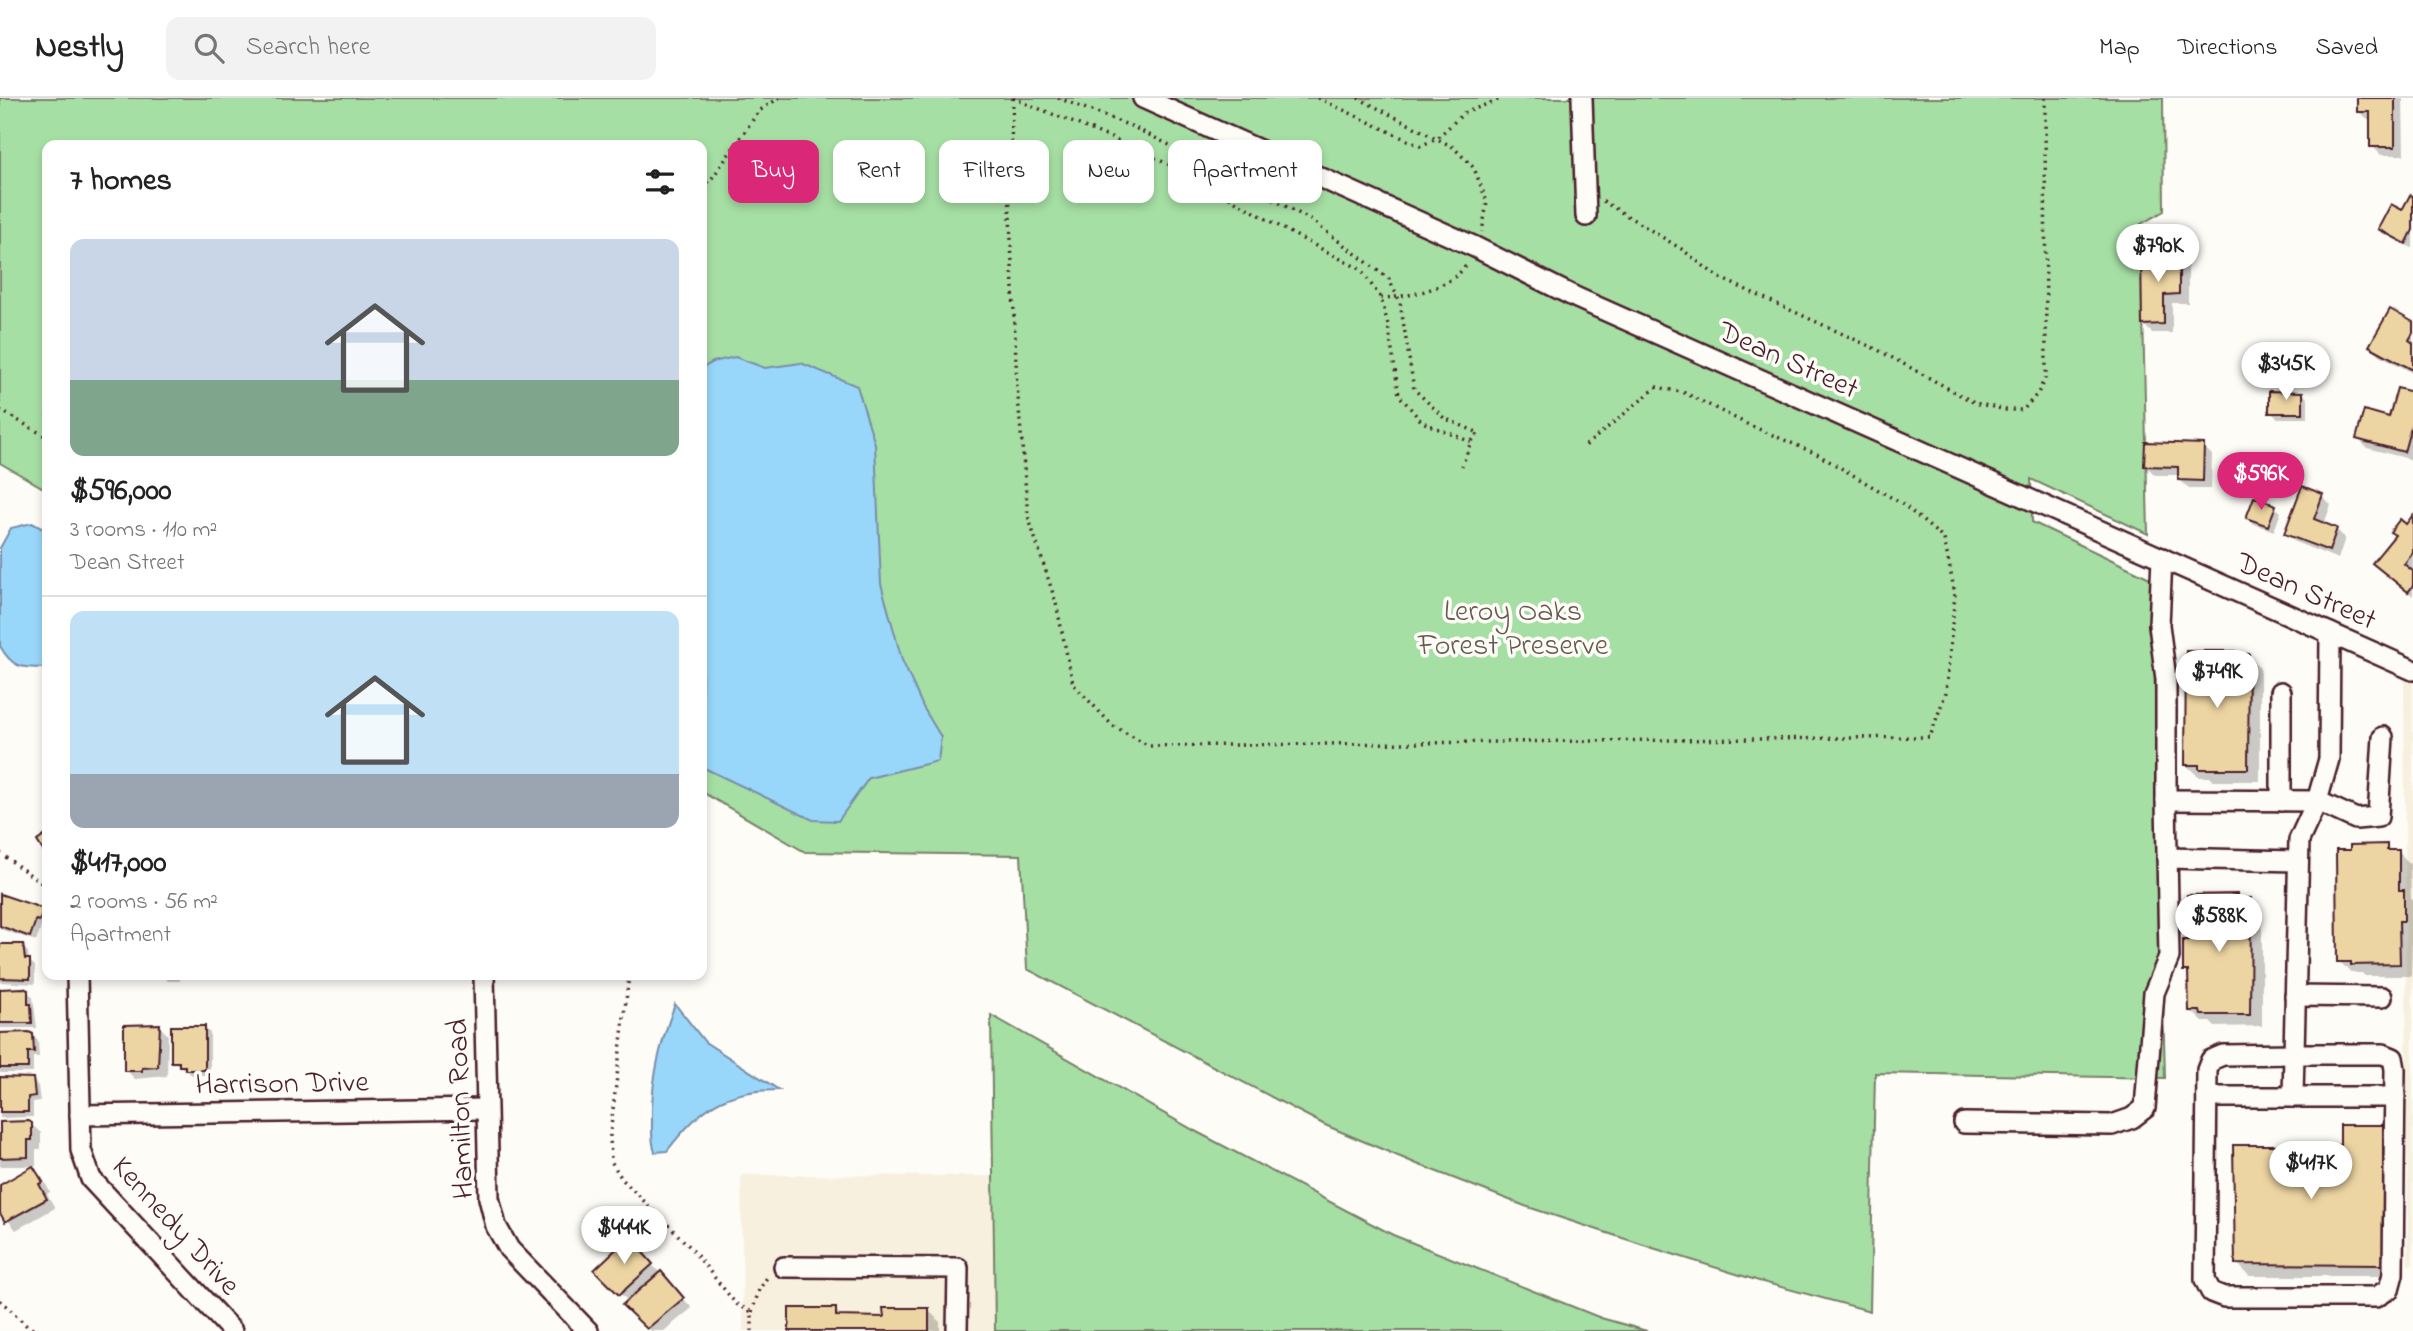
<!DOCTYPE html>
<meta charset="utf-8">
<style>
:root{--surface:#fff;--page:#f2f2f2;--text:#222;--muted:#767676;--line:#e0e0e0;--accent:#db2777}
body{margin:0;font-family:"Indie Flower",sans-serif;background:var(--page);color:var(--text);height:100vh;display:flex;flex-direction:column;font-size:26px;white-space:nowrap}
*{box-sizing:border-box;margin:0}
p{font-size:23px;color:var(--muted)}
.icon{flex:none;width:38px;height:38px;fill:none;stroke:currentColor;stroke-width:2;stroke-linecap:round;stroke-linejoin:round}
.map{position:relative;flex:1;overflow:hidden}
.details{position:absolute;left:42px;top:42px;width:665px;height:840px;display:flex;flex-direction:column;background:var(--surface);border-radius:14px;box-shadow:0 4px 10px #0003}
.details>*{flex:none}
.banner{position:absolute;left:728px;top:42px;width:665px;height:63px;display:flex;gap:14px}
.price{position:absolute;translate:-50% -60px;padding:0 16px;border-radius:24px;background:#fff;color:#222;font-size:23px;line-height:46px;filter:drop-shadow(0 2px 4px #0008)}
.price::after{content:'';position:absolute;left:50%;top:42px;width:21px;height:16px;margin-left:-10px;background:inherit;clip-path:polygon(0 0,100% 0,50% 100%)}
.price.current{background:var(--accent);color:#fff}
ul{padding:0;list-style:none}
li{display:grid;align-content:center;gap:14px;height:371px;padding:0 28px}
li+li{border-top:2px solid var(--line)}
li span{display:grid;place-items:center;height:217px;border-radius:14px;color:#555}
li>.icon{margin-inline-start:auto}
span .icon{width:126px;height:126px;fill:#fffc;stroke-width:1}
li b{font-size:30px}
h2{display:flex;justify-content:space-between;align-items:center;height:84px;padding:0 28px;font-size:30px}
.chip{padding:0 24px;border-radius:14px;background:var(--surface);box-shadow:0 4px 10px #0003;font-size:24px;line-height:63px}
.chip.current{background:var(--accent);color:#fff}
header{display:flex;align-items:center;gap:42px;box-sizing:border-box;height:98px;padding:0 35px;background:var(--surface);border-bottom:2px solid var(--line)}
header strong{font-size:33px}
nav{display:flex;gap:38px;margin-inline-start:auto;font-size:24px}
.search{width:490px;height:63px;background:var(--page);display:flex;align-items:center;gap:18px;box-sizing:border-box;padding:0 24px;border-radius:14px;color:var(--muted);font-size:26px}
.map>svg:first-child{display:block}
.built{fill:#f8f0de}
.green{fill:#a6dfa4;stroke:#787f68;stroke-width:2}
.water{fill:#99d7fa;stroke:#798da7;stroke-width:2}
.shadow{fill:#0003}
.building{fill:#edd5a3;stroke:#4a1f2b;stroke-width:2}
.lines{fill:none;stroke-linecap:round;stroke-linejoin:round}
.minor-casing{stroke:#4a1f2b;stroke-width:24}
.path{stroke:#4a1f2b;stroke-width:3.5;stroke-dasharray:2 5;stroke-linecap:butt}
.minor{stroke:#fdfcf7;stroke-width:19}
.labels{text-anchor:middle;stroke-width:7;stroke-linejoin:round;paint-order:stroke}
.street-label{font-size:30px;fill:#4a1f2b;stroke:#fdfcf7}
.park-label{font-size:30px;fill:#66594f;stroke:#fdfcf7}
</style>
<header>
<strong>Nestly</strong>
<div class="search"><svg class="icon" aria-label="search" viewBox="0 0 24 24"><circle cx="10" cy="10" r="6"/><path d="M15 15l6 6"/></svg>Search here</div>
<nav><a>Map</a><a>Directions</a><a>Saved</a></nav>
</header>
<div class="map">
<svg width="2413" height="1233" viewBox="0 0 2413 1233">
<rect width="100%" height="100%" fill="#fdfcf7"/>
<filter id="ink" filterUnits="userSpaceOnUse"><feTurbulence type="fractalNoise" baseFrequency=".0143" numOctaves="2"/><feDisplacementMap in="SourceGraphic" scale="14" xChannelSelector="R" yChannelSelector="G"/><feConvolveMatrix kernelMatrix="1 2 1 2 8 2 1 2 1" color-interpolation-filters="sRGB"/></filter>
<g filter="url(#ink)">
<g class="built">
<polygon points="2404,577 2413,580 2413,1166 2408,1167"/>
<polygon points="741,1077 993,1078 995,1233 743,1233"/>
</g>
<g class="green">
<polygon points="0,0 2163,0 2164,113 2141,126 2148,436 2031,381 2032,424 2152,481 2165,980 1875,975 1870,1213 1759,1183 1653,1150 1525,1108 1417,1066 1325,1027 1027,871 1021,757 805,754 702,694 702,47 47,47 47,392 0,365"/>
<polygon points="991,917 1195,1033 1393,1137 1601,1220 1647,1233 995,1233"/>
</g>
<g class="water">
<polygon points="735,259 765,270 801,265 857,288 875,346 881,486 902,562 923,609 941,639 938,663 869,680 838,723 813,722 702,669 702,270 713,264"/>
<path d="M32 425 47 433V570C22 570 13 571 0 548V450L11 430Z"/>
<path d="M675 906 705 944 779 992C723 992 700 1010 667 1053L655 1054C651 1043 652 1033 652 1021 651 980 661 944 675 906Z"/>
</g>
<g class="shadow">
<polygon points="2358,0 2403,0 2404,57 2381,57 2372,48 2372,22 2368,22 2358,13"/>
<polygon points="2413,100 2413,148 2412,150 2385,136 2380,131 2403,114"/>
<polygon points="2178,156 2188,165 2188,205 2172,205 2172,235 2152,235 2143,226"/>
<polygon points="2413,226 2413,275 2380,257 2371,248"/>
<polygon points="2303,295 2308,301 2308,320 2277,320 2271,314"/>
<polygon points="2413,296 2413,362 2367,350 2358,340 2390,321"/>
<polygon points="2203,348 2212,357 2211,391 2189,391 2180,382 2180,377 2155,377 2146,368"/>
<polygon points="2322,398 2331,407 2324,426 2336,431 2345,440 2338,461 2295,444 2286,435"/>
<polygon points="2255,401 2275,409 2281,414 2274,433 2254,426 2248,420"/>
<polygon points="2413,420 2413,498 2374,465"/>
<polygon points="2235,555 2238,558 2248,558 2260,570 2260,683 2213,683 2210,679 2199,679 2186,667"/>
<polygon points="2386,748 2391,753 2398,753 2410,766 2411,801 2413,804 2411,878 2365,878 2362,875 2351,875 2339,863"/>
<polygon points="0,798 44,813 47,816 47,823 45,828 42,827 36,843 0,831"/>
<polygon points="2236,798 2241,802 2250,802 2262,815 2262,928 2215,929 2210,924 2203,924 2190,912 2190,877 2185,873 2190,844"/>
<polygon points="0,848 22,848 28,854 29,862 35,868 35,886 0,884"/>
<polygon points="162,877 180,877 180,883 168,883"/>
<polygon points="0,893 27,893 33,899 37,930 0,930"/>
<polygon points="159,928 168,937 167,978 135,981 126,972"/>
<polygon points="204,930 210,935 210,977 192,977 173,963"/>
<polygon points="0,937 33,938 38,943 39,959 33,959 33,975 0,975"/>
<polygon points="0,981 33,982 38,988 40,1003 33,1004 33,1019 0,1020"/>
<polygon points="0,1025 31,1026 41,1035 41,1051 36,1051 36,1068 0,1068"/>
<polygon points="2382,1029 2394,1041 2394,1178 2249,1178 2237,1165 2342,1049"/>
<polygon points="33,1070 42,1079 50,1094 47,1096 55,1110 16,1132 0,1112 0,1089"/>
<polygon points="638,1151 692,1210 664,1233 651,1233 646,1227 644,1229 635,1220 629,1204 596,1172"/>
<polygon points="835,1212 843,1220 886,1221 928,1212 940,1224 940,1233 791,1233"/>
</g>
<g class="building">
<polygon points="2357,0 2395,0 2395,49 2370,49 2370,14 2357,14"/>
<polygon points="2410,97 2413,98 2413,132 2406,146 2378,131 2391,106 2402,112"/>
<polygon points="2141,154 2179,154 2179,196 2164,197 2164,226 2142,227"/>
<polygon points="2390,211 2413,224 2413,235 2409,242 2413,245 2413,272 2369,248"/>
<polygon points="2397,290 2413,294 2413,321 2404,354 2356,341 2364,312 2389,319"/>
<polygon points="2269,293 2303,294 2303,315 2269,315"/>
<polygon points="2145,344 2204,346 2203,383 2178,382 2178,369 2144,368"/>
<polygon points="2302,388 2323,396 2314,421 2337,430 2329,453 2284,436"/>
<polygon points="2254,399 2276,407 2268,428 2246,420"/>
<polygon points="2413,417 2413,455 2404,466 2413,473 2413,488 2408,494 2372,465 2395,437 2390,434 2400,421 2406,426"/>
<polygon points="2186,553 2235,553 2235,556 2249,556 2248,671 2199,671 2199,667 2185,667"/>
<polygon points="47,736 47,759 37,743"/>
<polygon points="2387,746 2387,752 2399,752 2399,792 2404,792 2404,823 2399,823 2400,866 2351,867 2351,864 2337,864 2336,752 2350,752 2350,747"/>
<polygon points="0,796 45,811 39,823 36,822 30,839 0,828"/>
<polygon points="2237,796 2237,800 2251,800 2250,917 2201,917 2200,913 2189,913 2188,873 2183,873 2183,842 2188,842 2187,797"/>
<polygon points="0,846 23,846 25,861 30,861 30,881 0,880"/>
<polygon points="23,890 28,892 28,906 31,906 32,925 0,925 0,891"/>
<polygon points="160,926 158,969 142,970 142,973 124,973 124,927"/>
<polygon points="171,928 205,928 205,972 185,972 185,968 179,968 179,964 171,964"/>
<polygon points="29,934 33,936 34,954 28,954 28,970 0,970 0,935"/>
<polygon points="0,979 33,980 35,998 28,999 28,1014 0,1014"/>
<polygon points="29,1023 32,1025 32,1042 28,1042 28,1059 0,1060 0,1024"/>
<polygon points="2340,1027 2383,1027 2383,1167 2235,1166 2233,1047 2340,1047"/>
<polygon points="33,1068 43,1084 39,1086 47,1101 5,1124 0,1115 0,1087"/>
<polygon points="629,1139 653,1166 619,1197 594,1172"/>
<polygon points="661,1173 684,1200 647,1231 622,1207"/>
<polygon points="789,1210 836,1210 836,1218 884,1219 883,1210 929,1210 929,1233 789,1233"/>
</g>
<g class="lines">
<defs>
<g id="minor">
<polyline points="1143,0 1475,149 1577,200 2413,572"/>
<polyline points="1582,0 1586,118"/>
<polyline points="2166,702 2317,703 2356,721 2378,719 2383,639"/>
<polyline points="2281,703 2281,594"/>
<polyline points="2167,760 2298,763"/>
<polyline points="77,877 81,1052 91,1081 232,1233"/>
<polyline points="484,877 489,1100 496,1128 509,1151 588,1233"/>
<polyline points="2295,898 2382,899"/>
<polygon points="2294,956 2383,956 2393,960 2395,971 2393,1176 2389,1191 2376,1199 2224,1199 2211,1194 2205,1182 2207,972 2211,962 2223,957"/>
<polyline points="2207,999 2395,999"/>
<polyline points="2293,999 2299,742 2317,703 2329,661 2330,535"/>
<polyline points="80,1017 486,1011"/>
<polyline points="1964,1025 2112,1027 2132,1020 2145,1010 2154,895 2169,859 2166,702 2166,581 2159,527 2162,460"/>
<polyline points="784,1169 958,1170 957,1233"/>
</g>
</defs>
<use href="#minor" class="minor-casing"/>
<g class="path">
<polyline points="1013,0 1009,93 1017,287 1028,418 1056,505 1073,586 1113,628 1149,648 1930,639 1946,594 1955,496 1944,441 1904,407 1817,356 1747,326 1685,295 1657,289 1585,348"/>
<polyline points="1013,0 1116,42 1185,74 1289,134 1360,171 1381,200 1388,227 1399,297 1422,324 1471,344"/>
<polyline points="1058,0 1131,28 1212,68 1311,122 1389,181 1400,204 1414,291 1444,320 1479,335 1471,344 1462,368"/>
<polyline points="1318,0 1420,48 1436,41 1464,15 1503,0"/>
<polyline points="1358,0 1453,49 1474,70 1487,104 1482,134"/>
<polyline points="702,90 713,79 759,13 779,0"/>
<polyline points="1603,103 1683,152 1718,179 1878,252 1975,305 2006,312 2023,312 2038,295 2046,278 2045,0"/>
<path d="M1381 200C1409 199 1450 191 1467 166"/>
<polyline points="0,312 47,339"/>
<polyline points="0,755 47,789"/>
<polyline points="629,877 610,1037 611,1063 622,1081 690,1149 736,1206 752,1214 752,1233"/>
<polyline points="0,1202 26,1227 36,1233"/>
<polyline points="752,1214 759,1192 768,1178"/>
</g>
<use href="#minor" class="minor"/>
</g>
</g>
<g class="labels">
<g class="street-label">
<text transform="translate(1789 261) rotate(24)" y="10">Dean Street</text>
<text transform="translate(2307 492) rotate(24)" y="10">Dean Street</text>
<text transform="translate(282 984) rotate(-1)" y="10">Harrison Drive</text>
<text transform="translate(459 1011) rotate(-92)" y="10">Hamilton Road</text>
<text transform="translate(177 1127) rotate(48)" y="10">Kennedy Drive</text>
</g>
<g class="park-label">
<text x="1513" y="522">Leroy Oaks<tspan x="1513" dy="34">Forest Preserve</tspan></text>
</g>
</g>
</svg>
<b class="price" style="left:2158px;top:186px">$790K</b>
<b class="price" style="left:2286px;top:304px">$345K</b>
<b class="price current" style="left:2261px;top:414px">$596K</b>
<b class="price" style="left:2217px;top:612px">$749K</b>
<b class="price" style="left:2219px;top:856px">$588K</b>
<b class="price" style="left:2311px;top:1103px">$417K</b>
<b class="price" style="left:624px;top:1168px">$444K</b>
<div class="banner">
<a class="chip current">Buy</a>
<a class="chip">Rent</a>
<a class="chip">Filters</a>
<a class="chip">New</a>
<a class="chip">Apartment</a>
</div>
<section class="details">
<h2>7 homes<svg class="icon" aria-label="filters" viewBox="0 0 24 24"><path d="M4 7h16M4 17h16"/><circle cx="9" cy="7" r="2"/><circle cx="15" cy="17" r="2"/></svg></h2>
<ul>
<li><span style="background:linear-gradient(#c9d6e8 65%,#7fa58c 0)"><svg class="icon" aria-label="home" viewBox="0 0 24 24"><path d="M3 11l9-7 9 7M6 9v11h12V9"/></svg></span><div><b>$596,000</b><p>3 rooms · 110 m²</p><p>Dean Street</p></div></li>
<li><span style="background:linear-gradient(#bfe0f5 75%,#9aa5b1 0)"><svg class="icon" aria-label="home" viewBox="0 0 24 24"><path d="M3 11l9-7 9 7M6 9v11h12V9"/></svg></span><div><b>$417,000</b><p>2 rooms · 56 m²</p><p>Apartment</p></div></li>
</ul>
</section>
</div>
